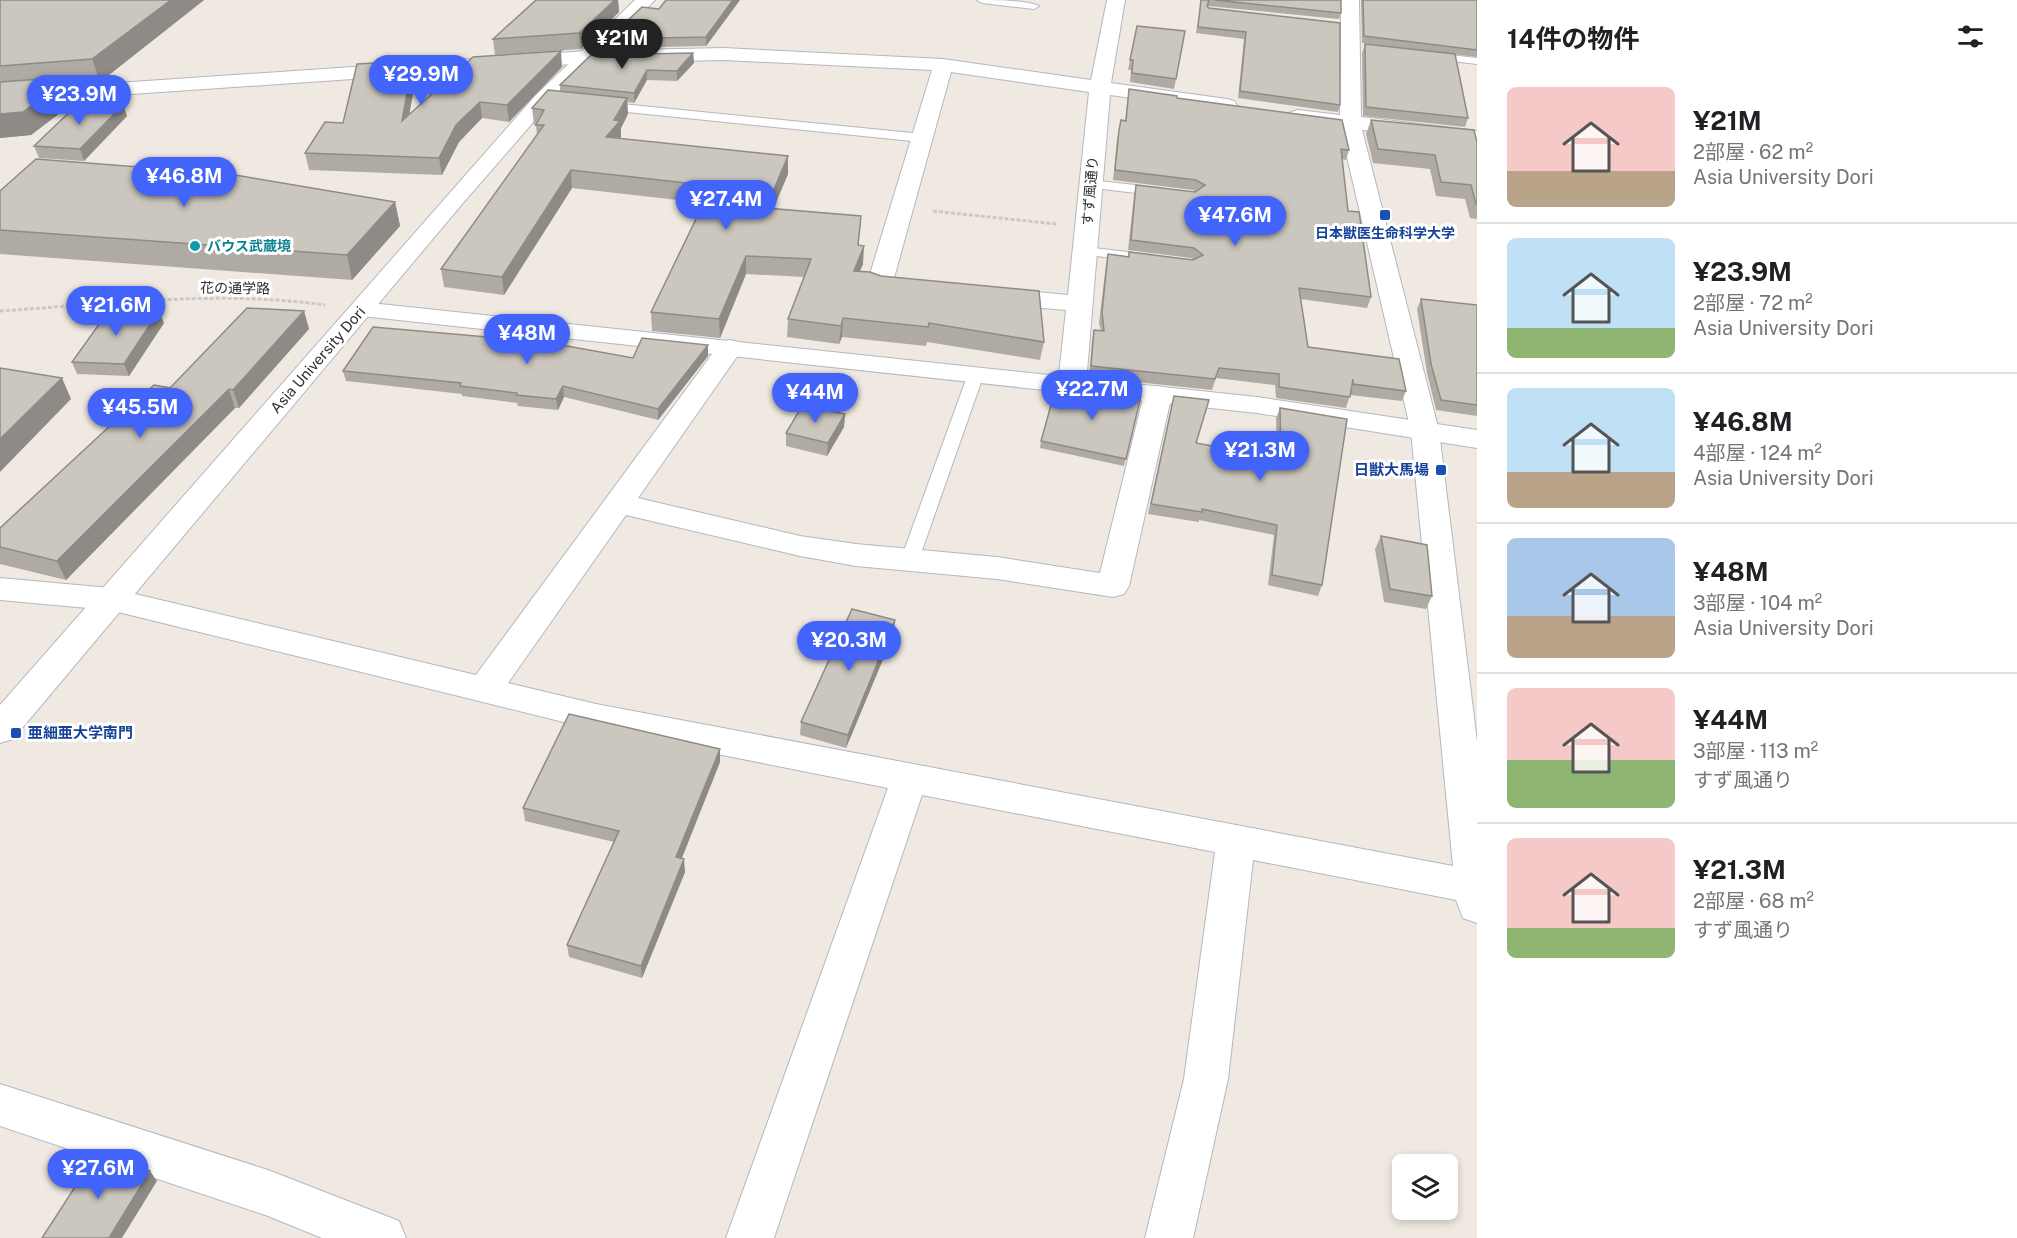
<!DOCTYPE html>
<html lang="ja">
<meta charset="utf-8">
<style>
:root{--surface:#fff;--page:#f6f6f6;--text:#202124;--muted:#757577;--line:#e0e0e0;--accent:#4264fb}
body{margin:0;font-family:"Public Sans","Noto Sans JP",sans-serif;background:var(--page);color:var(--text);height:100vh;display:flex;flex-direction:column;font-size:22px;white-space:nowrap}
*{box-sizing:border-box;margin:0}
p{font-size:20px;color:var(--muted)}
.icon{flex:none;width:33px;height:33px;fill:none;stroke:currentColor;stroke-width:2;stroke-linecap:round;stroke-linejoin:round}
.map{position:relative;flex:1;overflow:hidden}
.side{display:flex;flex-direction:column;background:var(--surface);width:540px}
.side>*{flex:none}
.fabs{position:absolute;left:1392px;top:1154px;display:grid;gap:12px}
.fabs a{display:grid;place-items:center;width:66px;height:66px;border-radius:9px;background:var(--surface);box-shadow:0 3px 9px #0003;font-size:30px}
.price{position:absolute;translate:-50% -51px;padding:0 14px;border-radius:21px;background:var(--accent);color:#fff;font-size:20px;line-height:39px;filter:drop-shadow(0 2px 3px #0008)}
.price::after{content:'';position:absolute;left:50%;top:36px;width:18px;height:14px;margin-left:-9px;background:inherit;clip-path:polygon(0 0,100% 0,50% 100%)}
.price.active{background:#222;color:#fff}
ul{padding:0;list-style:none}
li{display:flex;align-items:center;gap:18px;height:150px;padding:0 30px}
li+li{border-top:2px solid var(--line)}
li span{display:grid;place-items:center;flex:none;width:168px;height:120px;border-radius:9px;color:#555}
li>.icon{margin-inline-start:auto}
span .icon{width:72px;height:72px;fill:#fffc;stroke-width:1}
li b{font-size:26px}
h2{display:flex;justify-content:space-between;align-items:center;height:72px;padding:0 30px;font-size:26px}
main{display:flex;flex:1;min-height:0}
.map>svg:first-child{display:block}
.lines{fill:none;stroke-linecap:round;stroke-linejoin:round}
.service-casing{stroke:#b4b7c1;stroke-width:2}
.minor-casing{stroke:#b4b7c1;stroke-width:2}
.tertiary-casing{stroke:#b4b7c1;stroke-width:2}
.secondary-casing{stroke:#b4b7c1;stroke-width:2}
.path{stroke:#c9c9c9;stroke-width:3;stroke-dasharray:4 2;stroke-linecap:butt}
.service{fill:#fff;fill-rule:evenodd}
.minor{fill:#fff;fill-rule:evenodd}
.tertiary{fill:#fff;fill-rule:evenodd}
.secondary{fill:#fff;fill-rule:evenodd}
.wall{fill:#afaba4}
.shaded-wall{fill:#8e8b86}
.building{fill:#cbc7bf;stroke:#8e8b86;stroke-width:1.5}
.transit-dot{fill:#1a4fb4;stroke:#fff;stroke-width:2}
.culture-dot{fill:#0f9aa8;stroke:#fff;stroke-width:2}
.labels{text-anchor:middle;stroke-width:6;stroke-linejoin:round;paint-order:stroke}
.far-street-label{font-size:14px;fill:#2e2e2e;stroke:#fff}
.far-transit-label{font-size:14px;font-weight:bold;fill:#164399;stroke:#fff}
.far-culture-label{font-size:14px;font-weight:bold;fill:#0d838f;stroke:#fff;text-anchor:start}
.street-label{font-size:15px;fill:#2e2e2e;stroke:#fff}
.transit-label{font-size:15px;font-weight:bold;fill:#164399;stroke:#fff;text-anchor:end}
</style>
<main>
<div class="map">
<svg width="1477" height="1238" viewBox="0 0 1477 1238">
<rect width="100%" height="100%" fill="#efe9e1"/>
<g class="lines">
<defs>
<g id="service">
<path d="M977 0C992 0 1027 0 1039 6L1034 9 982 3Z"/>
<polygon points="1431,53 1477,58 1477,64 1427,58 1425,56"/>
<polygon points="602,102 922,134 928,138 922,142 598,109 598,103"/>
<polygon points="1091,180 1161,188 1168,192 1161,196 1086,187 1084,184"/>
<polygon points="1085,247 1154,255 1161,259 1154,263 1080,254 1078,251 1080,248"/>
<polygon points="976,369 984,374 919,559 917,563 910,565 903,563 901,559 968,374"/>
</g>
<g id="minor">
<path d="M1107 0H1125L1111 83 1227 99 1234 101 1237 105 1234 109 1227 111 1110 95 1086 384 1082 390 1072 392 1062 390 1058 384 1066 310 995 304 986 301 982 296 986 291 995 288 1068 295 1089 92 951 72 894 278 926 283 930 288 926 293C909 297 888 293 871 289L867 284 932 70 723 60 587 63 0 103V91L587 51 723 48 943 59 1091 80Z"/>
<polygon points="1341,0 1359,0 1361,117 1477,131 1477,143 1362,130 1439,431 1477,742 1477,923 1463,918 1456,900 1253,860 1228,1079 1193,1238 1145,1238 1184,1079 1215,852 922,795 774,1238 726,1238 888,788 596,730 110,610 0,600 0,578 110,588 476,675 721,342 730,340 739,342 743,348 638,498 800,536 856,544 997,557 1100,573 1144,394 1148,388 1158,386 1168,388 1172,394 1129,586 1124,594 1113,597 997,579 856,566 800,556 626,515 508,683 596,704 1453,866 1411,431 1340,127 1291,120 1288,116 1291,112 1298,110 1340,115"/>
<polygon points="0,1084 268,1170 399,1221 406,1238 322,1238 268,1216 0,1126"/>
</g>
<polygon id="tertiary" points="635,0 655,0 549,104 463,203 13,739 0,743 0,705 535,96"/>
<polygon id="secondary" points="361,302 1257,397 1477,430 1477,448 1257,413 352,315 348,310 352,305"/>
</defs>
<use href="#service" class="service-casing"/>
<use href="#minor" class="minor-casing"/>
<use href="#tertiary" class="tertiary-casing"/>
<use href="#secondary" class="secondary-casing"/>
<g class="path">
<polyline points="933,211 1056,224"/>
<path d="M0 311C108 304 217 290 325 305"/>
</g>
<use href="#service" class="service"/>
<use href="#minor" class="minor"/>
<use href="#tertiary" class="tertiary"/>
<use href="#secondary" class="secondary"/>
</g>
<g class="wall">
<polygon points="0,0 204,0 100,82 71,84 77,100 31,135 0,138"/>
<polygon points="536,0 618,0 619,12 581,49 495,55 493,39"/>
<polygon points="666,0 740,0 706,46 609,48 608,39 659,9"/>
<polygon points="1201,0 1341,0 1341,13 1339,19 1208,6 1209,8 1340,23 1340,105 1338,112 1238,98 1244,39 1196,33"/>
<polygon points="1361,0 1477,0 1477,57 1362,43"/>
<polygon points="1137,26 1185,31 1174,89 1130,82 1131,70 1128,70"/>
<polygon points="1365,44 1468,118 1465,127 1363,116 1362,53"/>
<polygon points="693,53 694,63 677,81 647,80 634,103 627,102 628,114 621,128 621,137 620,139 788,156 788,174 773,209 859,245 863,264 860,271 1044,342 1040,360 927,342 926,346 842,337 839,344 787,337 788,319 804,277 746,274 720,338 652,331 651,312 704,203 572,188 504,295 444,287 441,269 537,135 536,126 534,125 532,108 560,91 560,85"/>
<polygon points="413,61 416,77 409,115 562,67 509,122 482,118 459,142 442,175 309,170 305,153 343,123"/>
<polygon points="1129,89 1177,98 1349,150 1346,160 1342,159 1348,211 1371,297 1367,308 1300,299 1308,347 1406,391 1402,401 1350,395 1346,408 1276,398 1275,385 1216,378 1212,390 1089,377 1092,341 1094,330 1101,331 1099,323 1106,264 1108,254 1128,256 1129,252 1194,260 1191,258 1128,250 1134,195 1136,185 1195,192 1196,192 1193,190 1113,180 1117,140 1121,120 1125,121"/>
<polygon points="123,105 127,116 84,161 39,158 34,146"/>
<polygon points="1371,120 1477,142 1477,219 1470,218 1465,199 1436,196 1430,169 1373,163 1366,134"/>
<polygon points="0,191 395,202 400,226 352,280 0,254"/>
<polygon points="1421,299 1477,305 1477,416 1436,410 1427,373 1417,309"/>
<polygon points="304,311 309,329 239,408 235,408 66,580 0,564 0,528"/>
<polygon points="164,323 129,376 77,374 72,362"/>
<polygon points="708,345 708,356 658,420 564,397 558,410 518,406 517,403 462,396 462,394 346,381 343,371 633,358"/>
<polygon points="1141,396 1124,466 1040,448 1041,441"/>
<polygon points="1174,396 1196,443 1277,458 1276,418 1280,408 1322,585 1318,596 1268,585 1274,535 1199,520 1199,522 1148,514"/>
<polygon points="845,414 844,427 827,456 786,446 786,433"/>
<polygon points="1381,536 1432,596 1426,609 1384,602 1375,549"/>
<polygon points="895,620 894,633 846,748 800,735 801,722"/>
<polygon points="720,749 720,762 682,858 685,872 642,978 569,957 567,945 614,842 525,821 523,808"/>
</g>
<g class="shaded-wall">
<polygon points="171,0 204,0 100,82 92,59"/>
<polygon points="615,0 618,0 619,12 581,49 579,33"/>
<polygon points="733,0 740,0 706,46 706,37"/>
<polygon points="561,51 562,67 509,122 507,105"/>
<polygon points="693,53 694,63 677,81 677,71"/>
<polygon points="413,61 416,77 405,138 402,121"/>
<polygon points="647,70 647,80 634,103 634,93"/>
<polygon points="69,77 77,100 31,135 0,138 0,114"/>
<polygon points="627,98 628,114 621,128 621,137 607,154 606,137"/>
<polygon points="480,102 482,118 459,142 442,175 439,158 456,125"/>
<polygon points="123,105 127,116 84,161 80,149"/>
<polygon points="788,156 788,174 766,226 766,208"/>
<polygon points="571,170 572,188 504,295 502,277"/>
<polygon points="395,202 400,226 352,280 347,255"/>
<polygon points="861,216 857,262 864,246 863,264 852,289 854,271"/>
<polygon points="746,256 746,274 720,338 719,319"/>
<polygon points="159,311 164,323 129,376 124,364"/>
<polygon points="304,311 309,329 239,408 233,390"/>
<polygon points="843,318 842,337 839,344 841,326"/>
<polygon points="708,345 708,356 658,420 658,409"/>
<polygon points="62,378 71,399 0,472 0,439"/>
<polygon points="563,386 564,397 558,410 556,399"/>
<polygon points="229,389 235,408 66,580 57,561"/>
<polygon points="845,414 844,427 827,456 828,443"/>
<polygon points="895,620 894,633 846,748 848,735"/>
<polygon points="720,749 720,762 677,870 676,857"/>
<polygon points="684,859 685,872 642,978 641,966"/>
<polygon points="150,1171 157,1181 122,1238 109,1238"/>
</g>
<g class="building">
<polygon points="0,0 171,0 92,59 0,66"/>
<polygon points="536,0 615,0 579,33 493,39"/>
<polygon points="666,0 733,0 706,37 608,39 642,7 659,9"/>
<polygon points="1201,0 1209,0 1207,6 1209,8 1340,23 1340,105 1240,91 1246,32 1198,27"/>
<polygon points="1215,0 1341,0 1341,13"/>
<polygon points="1363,0 1477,0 1477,50 1364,36"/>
<polygon points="1137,26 1185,31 1176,79 1132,73 1133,60 1130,60"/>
<polygon points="1365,44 1455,54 1468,118 1366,107"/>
<polygon points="561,51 507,105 480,102 456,125 439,158 305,153 325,122 343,123 357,64 413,61 402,121 473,57"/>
<polygon points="693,53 677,71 647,70 634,93 560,85 591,55"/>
<polygon points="69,77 23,112 0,114 0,82"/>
<polygon points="1129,89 1177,96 1177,98 1342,120 1349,150 1341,149 1348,211 1359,212 1371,297 1299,288 1308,347 1399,359 1406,391 1353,384 1353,379 1350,397 1279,387 1279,374 1219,368 1215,379 1091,366 1094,330 1104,331 1102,312 1108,254 1129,257 1129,252 1193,260 1203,255 1194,248 1131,240 1136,185 1195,192 1205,185 1196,180 1115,170 1119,130 1121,120 1126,121"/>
<polygon points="548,90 627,98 614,120 620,121 606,137 788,156 766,208 861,216 858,245 864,246 854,271 870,272 881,276 1039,291 1044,342 929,323 928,327 843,318 841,326 788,319 811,259 746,256 719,319 651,312 712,186 571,170 502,277 441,269 544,125 536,125 544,110 532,108"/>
<polygon points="80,102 123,105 80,149 34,146"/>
<polygon points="1371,120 1474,130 1477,142 1477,204 1476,204 1471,185 1441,182 1435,155 1378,149"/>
<polygon points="36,159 229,174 395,202 347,255 0,230 0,191"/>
<polygon points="1421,299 1477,305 1477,405 1441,400 1431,364"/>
<polygon points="247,308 304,311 233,390 229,389 57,561 0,547 0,528 154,385 170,388"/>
<polygon points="110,309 159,311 124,364 72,362"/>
<polygon points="373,327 545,342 633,358 642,338 708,345 658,409 563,386 556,399 516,395 517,393 460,386 461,383 343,371"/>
<polygon points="0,368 62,378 0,439"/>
<polygon points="1056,387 1141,396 1126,459 1041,441"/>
<polygon points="1174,396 1209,400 1196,443 1281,459 1280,408 1347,419 1322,585 1272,575 1277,525 1202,509 1202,512 1151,504"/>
<polygon points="802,406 845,414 828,443 786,433"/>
<polygon points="1381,536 1427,545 1432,596 1390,589"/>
<polygon points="852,609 895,620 848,735 801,722"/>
<polygon points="569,714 720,749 676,857 684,859 641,966 567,945 619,831 523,808"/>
<polygon points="97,1153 150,1171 109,1238 42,1238"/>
</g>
<g class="transit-dot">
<rect x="1379" y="209" width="12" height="12" rx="3"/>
<rect x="1435" y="464" width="12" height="12" rx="3"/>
<rect x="10" y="727" width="12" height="12" rx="3"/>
</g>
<circle class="culture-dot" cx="195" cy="246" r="6"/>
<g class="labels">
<g class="far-street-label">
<text transform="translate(1090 191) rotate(-85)" y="5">すず風通り</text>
<text transform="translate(235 288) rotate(1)" y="5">花の通学路</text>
</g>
<g class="far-transit-label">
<text x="1385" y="238">日本獣医生命科学大学</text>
</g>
<g class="far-culture-label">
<text x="207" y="251">バウス武蔵境</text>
</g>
<g class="street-label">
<text transform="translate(318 360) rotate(-49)" y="5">Asia University Dori</text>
</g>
<g class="transit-label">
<text x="1429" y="475">日獣大馬場</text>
<text x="28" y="738" text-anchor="start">亜細亜大学南門</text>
</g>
</g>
</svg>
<div class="fabs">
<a><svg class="icon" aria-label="layers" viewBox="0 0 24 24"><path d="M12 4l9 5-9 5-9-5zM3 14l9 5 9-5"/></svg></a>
</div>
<b class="price active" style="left:622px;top:70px">¥21M</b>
<b class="price" style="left:421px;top:106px">¥29.9M</b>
<b class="price" style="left:79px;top:126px">¥23.9M</b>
<b class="price" style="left:184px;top:208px">¥46.8M</b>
<b class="price" style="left:726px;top:231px">¥27.4M</b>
<b class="price" style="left:1235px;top:247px">¥47.6M</b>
<b class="price" style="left:116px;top:337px">¥21.6M</b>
<b class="price" style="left:527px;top:365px">¥48M</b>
<b class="price" style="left:1092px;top:421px">¥22.7M</b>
<b class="price" style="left:815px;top:424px">¥44M</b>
<b class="price" style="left:140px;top:439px">¥45.5M</b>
<b class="price" style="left:1260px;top:482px">¥21.3M</b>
<b class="price" style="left:849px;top:672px">¥20.3M</b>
<b class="price" style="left:98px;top:1200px">¥27.6M</b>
</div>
<section class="side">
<h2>14件の物件<svg class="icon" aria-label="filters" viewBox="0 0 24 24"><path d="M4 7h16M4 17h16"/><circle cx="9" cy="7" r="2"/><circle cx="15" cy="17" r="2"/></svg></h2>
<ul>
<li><span style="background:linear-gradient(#f6c9c9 70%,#b9a48a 0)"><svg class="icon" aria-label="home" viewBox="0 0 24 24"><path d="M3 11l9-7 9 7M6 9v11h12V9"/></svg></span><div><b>¥21M</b><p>2部屋 · 62 m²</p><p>Asia University Dori</p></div></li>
<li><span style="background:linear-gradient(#bfe0f5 75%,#8fb573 0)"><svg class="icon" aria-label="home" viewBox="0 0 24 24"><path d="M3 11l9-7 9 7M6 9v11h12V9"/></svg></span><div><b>¥23.9M</b><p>2部屋 · 72 m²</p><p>Asia University Dori</p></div></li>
<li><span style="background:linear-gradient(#bfe0f5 70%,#b9a48a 0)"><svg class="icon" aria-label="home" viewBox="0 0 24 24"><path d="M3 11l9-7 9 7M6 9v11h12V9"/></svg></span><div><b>¥46.8M</b><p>4部屋 · 124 m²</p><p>Asia University Dori</p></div></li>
<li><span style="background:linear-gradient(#a9c7e8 65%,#b9a48a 0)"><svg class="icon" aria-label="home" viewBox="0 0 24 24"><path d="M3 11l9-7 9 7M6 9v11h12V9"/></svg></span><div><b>¥48M</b><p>3部屋 · 104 m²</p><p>Asia University Dori</p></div></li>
<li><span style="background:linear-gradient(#f6c9c9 60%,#8fb573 0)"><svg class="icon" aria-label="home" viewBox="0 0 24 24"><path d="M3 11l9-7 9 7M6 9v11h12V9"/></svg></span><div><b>¥44M</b><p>3部屋 · 113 m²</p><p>すず風通り</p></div></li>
<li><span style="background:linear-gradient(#f6c9c9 75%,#8fb573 0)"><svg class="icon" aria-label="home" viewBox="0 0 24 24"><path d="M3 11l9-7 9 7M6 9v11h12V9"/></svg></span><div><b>¥21.3M</b><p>2部屋 · 68 m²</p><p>すず風通り</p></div></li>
</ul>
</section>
</main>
